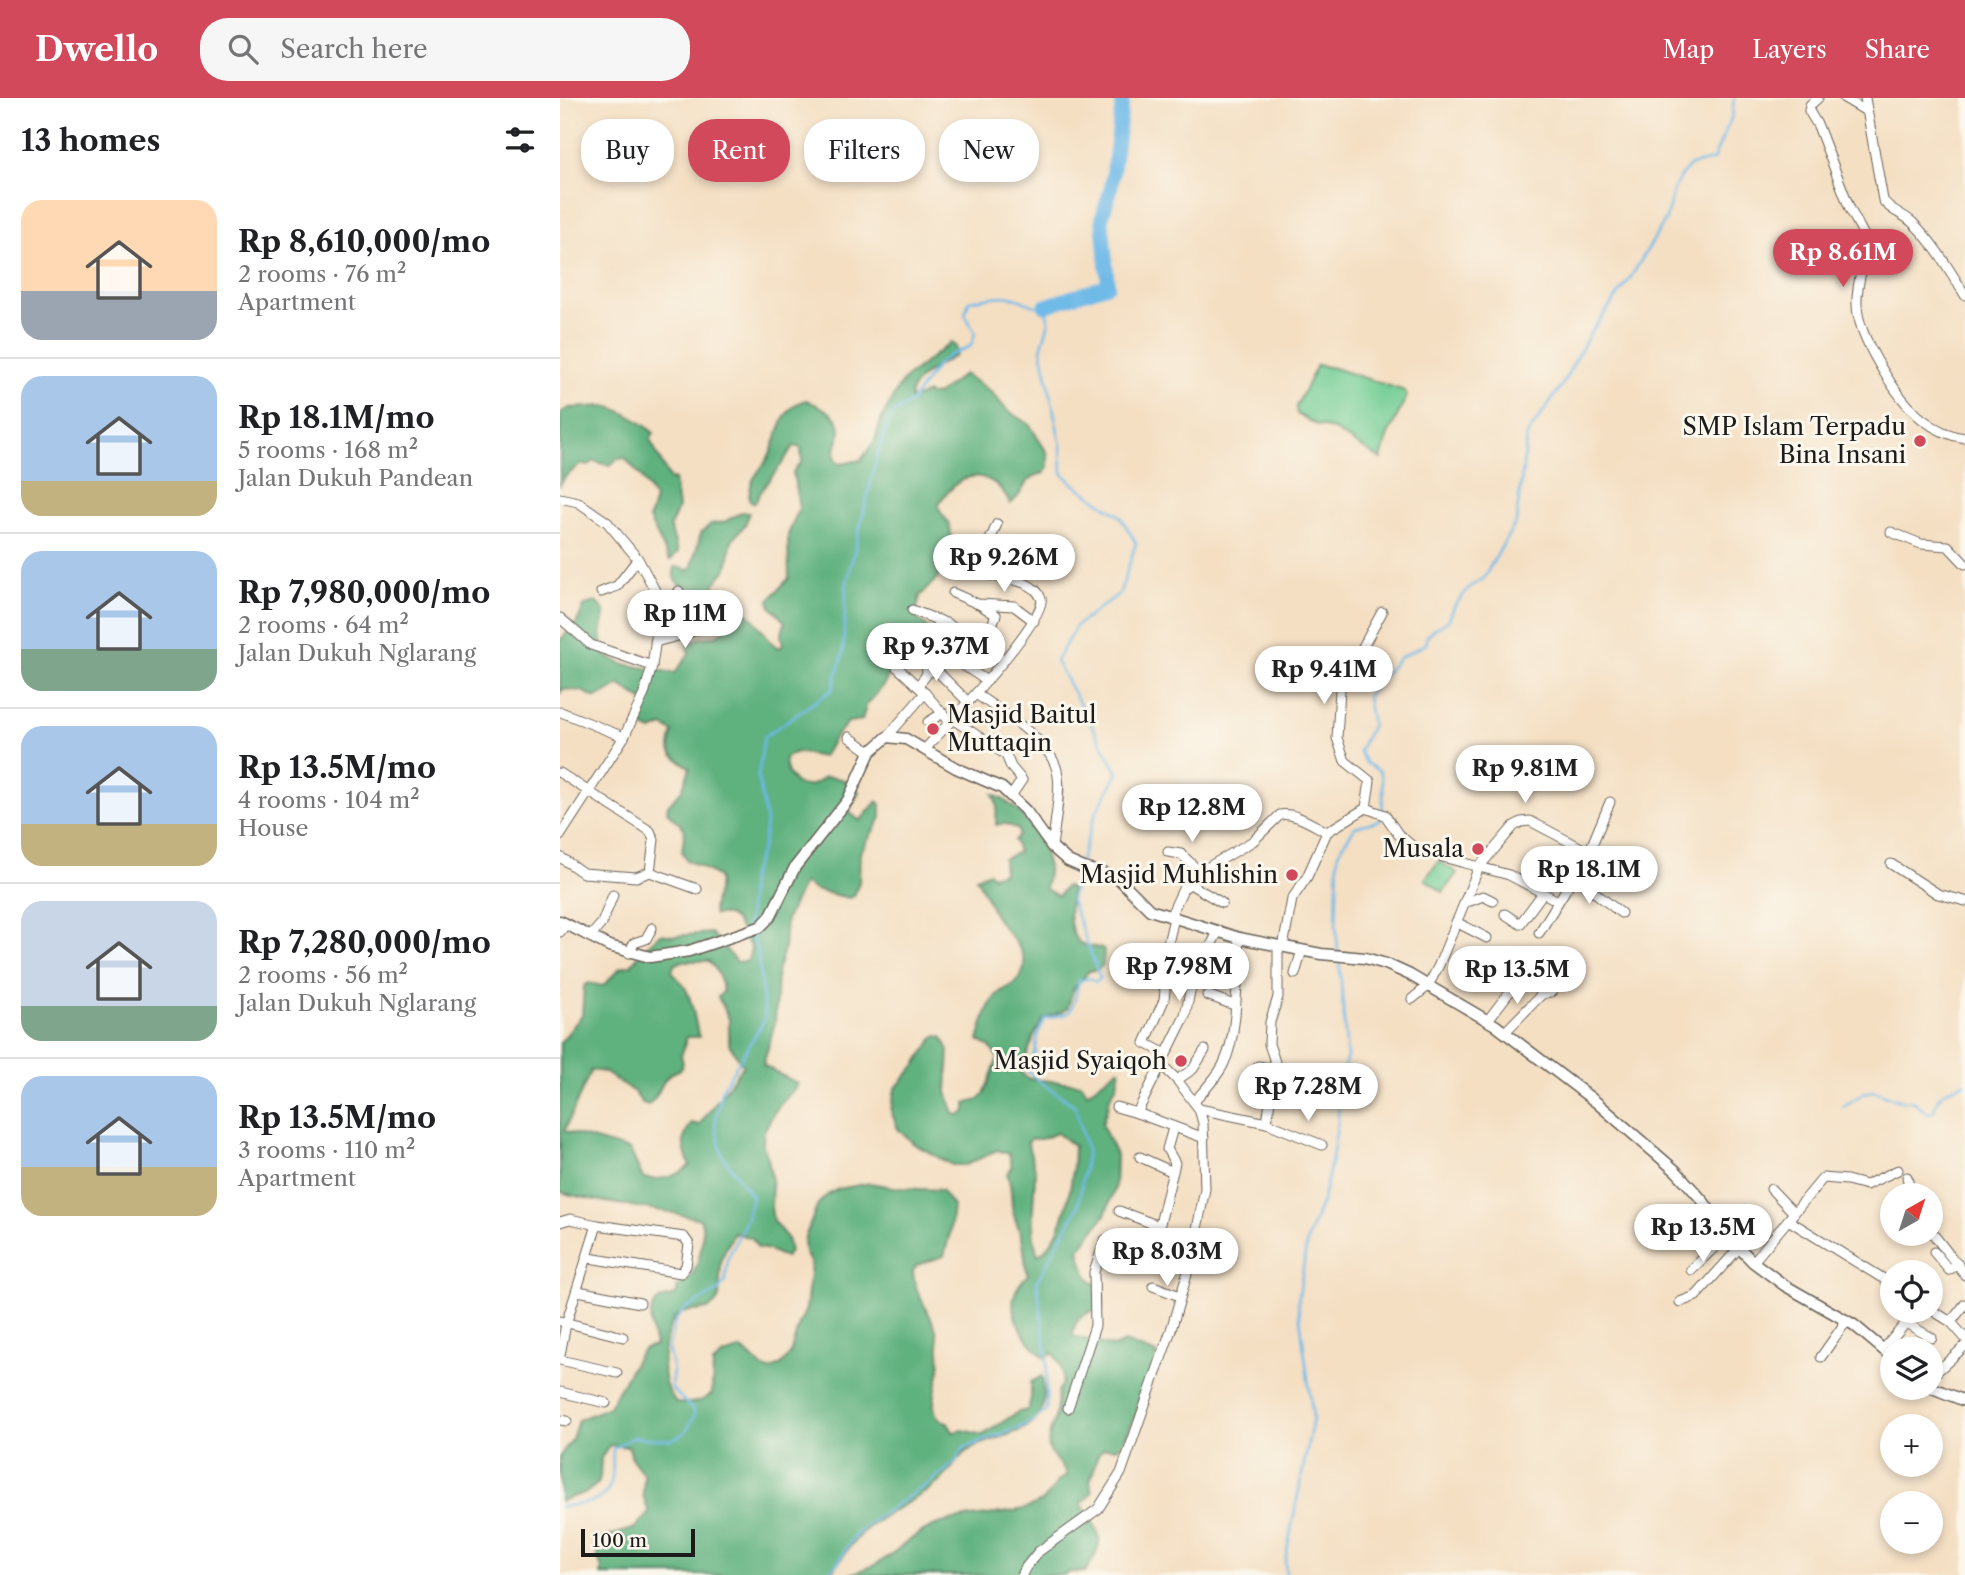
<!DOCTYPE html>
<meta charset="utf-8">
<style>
:root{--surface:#fff;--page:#f6f6f6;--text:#202124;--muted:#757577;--line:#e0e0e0;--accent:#d1495b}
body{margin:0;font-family:"Libre Caslon Text",serif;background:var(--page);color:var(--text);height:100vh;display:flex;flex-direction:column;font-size:26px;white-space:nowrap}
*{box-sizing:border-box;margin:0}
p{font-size:23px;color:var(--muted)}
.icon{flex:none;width:38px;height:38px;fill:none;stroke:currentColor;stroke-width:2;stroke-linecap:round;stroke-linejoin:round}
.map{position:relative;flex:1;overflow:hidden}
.drawer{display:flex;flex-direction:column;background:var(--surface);width:560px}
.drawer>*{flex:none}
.top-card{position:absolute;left:21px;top:21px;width:665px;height:63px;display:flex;gap:14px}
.needle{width:46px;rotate:39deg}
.buttons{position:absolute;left:1320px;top:1085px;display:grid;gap:14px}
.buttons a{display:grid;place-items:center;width:63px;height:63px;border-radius:50%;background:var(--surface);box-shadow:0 4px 10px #0003;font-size:35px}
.scale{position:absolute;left:21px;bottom:18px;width:114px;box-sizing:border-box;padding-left:7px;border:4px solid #1c1c1c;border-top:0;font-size:19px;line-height:24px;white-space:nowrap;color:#1c1c1c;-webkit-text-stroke:5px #fbf7ec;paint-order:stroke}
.price{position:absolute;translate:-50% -60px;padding:0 16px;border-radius:24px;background:#fff;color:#222;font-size:23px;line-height:46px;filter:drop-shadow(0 2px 4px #0008)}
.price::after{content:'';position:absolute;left:50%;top:42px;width:21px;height:16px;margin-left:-10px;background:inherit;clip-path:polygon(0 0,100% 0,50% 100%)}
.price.active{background:var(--accent);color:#fff}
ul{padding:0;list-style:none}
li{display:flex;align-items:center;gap:21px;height:175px;padding:0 21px}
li+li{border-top:2px solid var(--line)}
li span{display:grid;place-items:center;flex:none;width:196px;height:140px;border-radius:21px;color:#555}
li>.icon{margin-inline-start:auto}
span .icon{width:84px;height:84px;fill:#fffc;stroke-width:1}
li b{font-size:30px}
h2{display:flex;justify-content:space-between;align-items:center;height:84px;padding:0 21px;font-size:30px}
.pill{padding:0 24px;border-radius:28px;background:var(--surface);box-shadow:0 4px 10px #0003;font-size:24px;line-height:63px}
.pill.active{background:var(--accent);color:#fff}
header{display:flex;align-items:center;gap:42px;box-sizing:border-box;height:98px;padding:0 35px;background:var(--accent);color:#fff}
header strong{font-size:33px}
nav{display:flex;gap:38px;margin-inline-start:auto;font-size:24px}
.search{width:490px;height:63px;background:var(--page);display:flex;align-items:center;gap:18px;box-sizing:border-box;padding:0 24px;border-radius:28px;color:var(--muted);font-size:26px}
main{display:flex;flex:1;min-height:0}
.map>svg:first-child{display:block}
.green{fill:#74ce95;stroke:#487558;stroke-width:2}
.forest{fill:#5fb17e;stroke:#3e664d;stroke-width:2;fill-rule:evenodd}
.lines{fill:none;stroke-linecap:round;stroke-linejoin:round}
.stream{stroke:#6fbae8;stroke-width:2.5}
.river{stroke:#6fbae8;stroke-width:14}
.minor-casing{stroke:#686056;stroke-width:11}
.major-casing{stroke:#686056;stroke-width:13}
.minor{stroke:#fff;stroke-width:9}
.major{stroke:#fff;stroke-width:10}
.poi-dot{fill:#d1495b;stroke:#fbf7ec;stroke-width:2.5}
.labels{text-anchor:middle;stroke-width:6;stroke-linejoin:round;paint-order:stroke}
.poi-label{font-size:24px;fill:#1c1c1c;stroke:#fbf7ec;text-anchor:end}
</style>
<header>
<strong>Dwello</strong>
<div class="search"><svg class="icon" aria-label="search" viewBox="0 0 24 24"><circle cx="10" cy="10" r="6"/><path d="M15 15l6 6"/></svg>Search here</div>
<nav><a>Map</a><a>Layers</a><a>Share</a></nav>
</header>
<main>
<section class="drawer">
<h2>13 homes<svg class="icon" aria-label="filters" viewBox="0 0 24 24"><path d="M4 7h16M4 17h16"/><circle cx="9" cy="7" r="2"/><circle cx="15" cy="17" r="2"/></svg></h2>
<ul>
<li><span style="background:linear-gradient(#ffd9b3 65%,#9aa5b1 0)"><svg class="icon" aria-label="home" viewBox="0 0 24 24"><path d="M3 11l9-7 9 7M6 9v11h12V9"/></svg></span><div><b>Rp 8,610,000/mo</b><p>2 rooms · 76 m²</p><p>Apartment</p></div></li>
<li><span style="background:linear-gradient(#a9c7e8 75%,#c2b280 0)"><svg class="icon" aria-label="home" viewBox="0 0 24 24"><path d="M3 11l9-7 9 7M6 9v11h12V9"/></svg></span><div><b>Rp 18.1M/mo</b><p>5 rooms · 168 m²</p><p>Jalan Dukuh Pandean</p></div></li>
<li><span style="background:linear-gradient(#a9c7e8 70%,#7fa58c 0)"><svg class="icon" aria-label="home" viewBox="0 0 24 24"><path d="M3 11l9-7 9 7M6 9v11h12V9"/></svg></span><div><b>Rp 7,980,000/mo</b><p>2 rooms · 64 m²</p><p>Jalan Dukuh Nglarang</p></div></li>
<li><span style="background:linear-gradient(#a9c7e8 70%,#c2b280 0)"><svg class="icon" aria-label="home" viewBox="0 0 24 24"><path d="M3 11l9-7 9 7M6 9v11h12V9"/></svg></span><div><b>Rp 13.5M/mo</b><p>4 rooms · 104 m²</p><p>House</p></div></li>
<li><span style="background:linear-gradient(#c9d6e8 75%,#7fa58c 0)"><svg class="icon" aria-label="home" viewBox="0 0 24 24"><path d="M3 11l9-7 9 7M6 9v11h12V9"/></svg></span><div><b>Rp 7,280,000/mo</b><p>2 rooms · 56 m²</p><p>Jalan Dukuh Nglarang</p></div></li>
<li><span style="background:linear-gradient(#a9c7e8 65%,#c2b280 0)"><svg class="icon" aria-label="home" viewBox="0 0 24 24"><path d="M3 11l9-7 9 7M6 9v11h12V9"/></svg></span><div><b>Rp 13.5M/mo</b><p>3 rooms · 110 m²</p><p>Apartment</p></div></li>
</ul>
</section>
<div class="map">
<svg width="1405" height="1477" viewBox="0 0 1405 1477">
<rect width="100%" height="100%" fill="#fbf7ec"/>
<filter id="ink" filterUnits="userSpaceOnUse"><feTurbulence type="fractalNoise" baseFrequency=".0143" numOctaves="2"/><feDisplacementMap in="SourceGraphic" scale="14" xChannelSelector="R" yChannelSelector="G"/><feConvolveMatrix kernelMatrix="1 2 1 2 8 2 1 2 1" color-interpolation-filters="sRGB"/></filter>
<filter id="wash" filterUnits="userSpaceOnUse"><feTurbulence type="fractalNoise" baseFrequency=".00686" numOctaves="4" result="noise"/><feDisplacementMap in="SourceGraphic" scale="28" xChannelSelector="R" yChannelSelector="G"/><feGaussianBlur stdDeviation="1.57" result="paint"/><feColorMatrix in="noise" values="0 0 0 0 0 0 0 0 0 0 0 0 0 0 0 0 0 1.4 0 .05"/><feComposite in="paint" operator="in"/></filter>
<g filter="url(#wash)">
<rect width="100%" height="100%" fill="#f4dfc3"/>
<g class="green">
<polygon points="757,267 774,270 845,293 847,298 827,339 821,361 772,331 757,327 737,316 736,309"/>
<polygon points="879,763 897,775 883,794 865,781"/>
</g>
<g class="forest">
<path d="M391 244 396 249V257C380 267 350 280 350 301L368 295 371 297 378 296 404 276 429 292 448 313 469 326 488 356V369L484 375C459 381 469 392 450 406 438 379 410 367 389 393 385 397 380 402 379 406 378 416 386 419 389 426 391 431 390 436 393 442L414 449 409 465 383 474 360 498 355 519 370 531 365 545 361 550 355 554 341 555 336 560 324 587 306 608 302 622 288 624 274 640 263 659 236 654 225 660C226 684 244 698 264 679 280 679 289 682 299 694L289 714 300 723 317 703 321 706V720L300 755 299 784 294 798 289 800 255 792 244 785 226 821 224 851 217 875 215 925 203 967 238 986 215 1013 204 1033 203 1047 208 1060 212 1082 211 1109 213 1123 227 1140 230 1154 226 1159C215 1157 211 1150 198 1150L192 1140 174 1135 161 1161 159 1200C148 1221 128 1206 115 1220 104 1233 101 1270 105 1285 107 1292 113 1299 116 1305 131 1306 140 1305 152 1296L153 1265 164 1257 181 1251C192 1257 198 1271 211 1272L222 1266 230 1256 239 1226 246 1211 251 1166 245 1155 244 1142 258 1106 267 1097 278 1091 310 1085 339 1090 381 1092 393 1108 390 1135 384 1158 357 1167 353 1173C354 1193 367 1210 375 1229 379 1240 379 1255 380 1267 380 1284 362 1319 388 1325L393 1334 403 1332 423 1337 458 1314 468 1312 471 1300V1284L482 1278C484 1290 486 1308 478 1319 464 1338 424 1340 406 1354 397 1361 390 1374 381 1382 361 1401 328 1412 305 1432 290 1444 282 1463 268 1477H41L42 1471 37 1458V1442L75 1430 89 1415 83 1397 84 1377 72 1361 69 1349 50 1347 41 1360 40 1380 37 1386 27 1394 0 1403V1358L12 1341 18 1322 49 1309 79 1256 83 1251 95 1248C92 1235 85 1212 99 1202 104 1199 111 1199 117 1196V1190C122 1186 128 1183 131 1178 140 1167 146 1133 140 1121 94 1109 46 1107 0 1094V945L22 917 24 888 29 885 43 888 60 870 71 867 84 851 100 836 114 838 151 835 177 864 188 863 191 850 175 822 168 817H154C150 804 162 792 158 779L138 767 127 763 122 754 125 731 107 714 108 707 122 692 130 670C111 655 106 659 113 634L103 628 92 633 83 629 80 622 86 605 60 587 36 600 22 593 3 591 0 595V542L16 526 25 507 35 504 41 508 45 515 41 537 45 558 63 566 115 575 129 556 127 548C146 530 160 551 172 517L157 507 169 501C184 509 193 520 203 533 209 540 210 546 219 550L223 547 221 539 225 524 211 509 209 502 229 480 228 437 239 410 233 374 242 364 241 350 234 348C228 354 226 361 221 367 211 380 201 390 195 405L189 402C190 374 202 375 211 354 219 335 223 307 246 302 257 307 278 315 280 330 281 342 272 348 276 363L281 366 301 362 315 342 321 322 339 288 347 279ZM123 863H149C157 871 162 883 163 894L158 899 169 921V946L183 968 139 1027 132 1025C120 1040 123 1051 130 1067 119 1079 99 1083 83 1080L70 1052 4 1033 31 972 44 974 74 994 82 1005 88 1007C104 995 97 979 121 971L123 965 121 958 127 939H139C134 922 133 902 124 888 121 882 116 880 112 874L114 867Z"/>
<path d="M44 308C58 309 83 325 94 335L90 341 110 382 114 381 118 410 110 429 118 454 110 463 89 421 95 401 80 377 65 360 58 361 50 368 34 363 28 368 21 366 5 379 0 387V315L9 310Z"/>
<polygon points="182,414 189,415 185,427 172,442 167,470 154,486 155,493 151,499 150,505 138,511 114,480 114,469 122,469 128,473 132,468 141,435 151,426 164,424"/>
<path d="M433 696C461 708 483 741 488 770 489 775 486 785 485 791L498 798 506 788 511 791C509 805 506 838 522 846 529 849 537 848 544 852L543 867 538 872 529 873 513 892 508 909 504 913 484 920 475 935 466 960 459 967 463 977 470 981 522 986 527 995 558 971 560 972 557 987 551 997 542 1027 556 1057 555 1090 545 1117 519 1152C521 1159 523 1168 526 1175 533 1189 548 1188 542 1209 526 1215 513 1219 513 1238L553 1249 565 1244 597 1256 588 1289 579 1297 577 1316 562 1345 557 1350H544C532 1359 537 1371 530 1382L532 1395 521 1406C542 1437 547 1442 525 1474H511L503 1477H288C300 1473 313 1469 323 1462 340 1451 356 1434 376 1427 407 1415 455 1419 481 1404 492 1398 494 1382 507 1378 505 1368 492 1362 489 1350 487 1341 491 1331 494 1323 497 1314 497 1304 498 1295 498 1292 501 1289 502 1285 504 1274 500 1262 492 1255L485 1260C461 1238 437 1205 468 1177 465 1166 465 1156 463 1145 461 1132 453 1120 452 1108 451 1096 452 1088 447 1076L452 1069 449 1056 437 1052 406 1067H392L354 1046 338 1031 331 1013 335 991 354 969 375 938 382 939 389 952 387 994 394 1016 401 1017 406 1013V1006L419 1001 424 996 438 960 430 949 418 942C423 927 426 908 437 897 442 891 450 890 455 885 482 858 443 836 433 814 428 802 423 791 416 780L429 774 432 778 444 774 443 761 458 754 454 742 459 737 458 731 444 725 436 727 437 706ZM497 1035 514 1048C514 1078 506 1141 478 1157 469 1132 474 1102 475 1076 476 1065 468 1055 468 1044L471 1041H481Z"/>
</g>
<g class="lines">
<g class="stream">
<path d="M188 830 190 781 203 747 206 723 198 678 204 639 272 592 283 556 286 488 317 358 328 326 334 315 351 304 378 266 390 257 411 248 415 235 405 216 409 203C422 201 439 196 451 199 464 202 472 210 485 208L489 224 481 251 501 348 502 375 515 387 560 418 576 445 560 495 516 528 496 563 558 675 536 714 520 764"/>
<path d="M778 854 776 828 778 755 795 729 821 722C823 706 825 690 820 673L806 665 799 653 812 627 807 598 839 560 866 546 867 538 873 532 888 523 895 507 911 488 923 481 956 424 967 337 1002 287 1029 237 1069 182 1106 121 1113 93 1120 79 1131 67 1153 62 1172 18 1174 0"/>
<path d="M1282 1009 1304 995 1314 993 1341 1003H1353L1368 1016 1374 1013C1377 994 1389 991 1405 985"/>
<path d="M0 1409C19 1406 46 1407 51 1384 54 1374 52 1361 53 1351L73 1339 111 1342 126 1334 134 1319V1313L112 1291 111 1286 113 1273 108 1251 115 1223 125 1211 157 1194 165 1184 168 1160 187 1120 192 1099 162 1057 155 1026 162 991 205 921 198 855 191 836"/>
<polyline points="264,1477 277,1466 292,1441 306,1427 372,1383 396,1364 404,1350 466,1327 486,1313 487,1262 477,1183 518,1109 527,1053 515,1008 480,984 464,970 475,955 478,935 485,921 509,915 514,904 519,883 529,880 536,884 540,880 511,802 519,770"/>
<polyline points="726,1477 725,1463 753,1320 738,1205 747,1143 763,1101 772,1060 778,1023 779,984 787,959 779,860"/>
</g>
<polyline class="river" points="485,208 548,187 542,120 551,90 563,0"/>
</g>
</g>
<g filter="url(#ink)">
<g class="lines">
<defs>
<g id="minor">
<path d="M1258 0 1250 7 1249 13 1258 28 1290 111 1307 143C1305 164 1296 184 1297 206 1297 238 1337 301 1362 321 1375 331 1388 338 1405 340"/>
<polyline points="1284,0 1306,13"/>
<path d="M1305 0 1323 102C1330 113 1344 116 1353 125 1374 145 1390 173 1405 197"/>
<polyline points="0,400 18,404 47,424 78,461 98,498 100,513 92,568 84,596 64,639 0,738"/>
<polyline points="1331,434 1361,446 1388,448 1405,466"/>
<polyline points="41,494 57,488 78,461"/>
<polyline points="393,495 418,506 454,508 474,523"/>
<polyline points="422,508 436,517 423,548"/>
<polyline points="352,512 388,526 443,562"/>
<polyline points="100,513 111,506 119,493"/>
<polyline points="0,520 31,547 92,568"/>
<polyline points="95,544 126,536 144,528"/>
<polyline points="371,546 427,583"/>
<polyline points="337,569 365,595 390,624"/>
<polyline points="367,572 379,575 408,604"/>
<polyline points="358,588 367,576 367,559 379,522"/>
<path d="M416 596C441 614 495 644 498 678 501 697 494 729 492 749"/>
<polyline points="1,614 64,639"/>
<polyline points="394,622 446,657 451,669 462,682 451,698"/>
<polyline points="368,624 383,615"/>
<polyline points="289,639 310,654"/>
<polyline points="327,639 365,595"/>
<path d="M365 651C382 633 490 519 481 500 473 479 436 481 418 474L417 471 437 426"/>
<polyline points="0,675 90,733 94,742 90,774"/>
<polyline points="806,710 810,683 785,663 777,640 780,591 822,514"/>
<polyline points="608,754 621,756 640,774"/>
<polyline points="0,759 23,775 76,779 90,774 137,791"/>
<polyline points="1331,766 1378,796 1405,803"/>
<polyline points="1015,779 1061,815"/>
<polyline points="630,786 662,805"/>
<polyline points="905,802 910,803 923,798 933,803"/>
<polyline points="945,816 960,826 983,795"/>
<path d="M610 819 623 791 635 781 640 774 693 743 720 717C735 714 753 727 767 734"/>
<polyline points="896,824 927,840"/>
<polyline points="0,834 6,826"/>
<polyline points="979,835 1029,754 1050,704"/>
<polyline points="30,839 42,825 53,797"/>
<polyline points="723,849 732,801 747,779 767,734 806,710 825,717 838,736 857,752 949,777 998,803"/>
<polyline points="69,855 74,845 86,841 92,830"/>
<polyline points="735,876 742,852"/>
<polyline points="647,897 674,907"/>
<polyline points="852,901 868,888 879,867 919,769 954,728 961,724 970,723 1029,754"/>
<polyline points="928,922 964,875"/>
<polyline points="945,934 982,896 991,894 998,887"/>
<polyline points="606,956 585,945 604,902 605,892 601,881 602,871 614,820"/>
<polyline points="698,968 715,971"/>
<polyline points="617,982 633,971 645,952"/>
<path d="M634 1004C644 992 658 979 664 965 679 935 676 875 679 840"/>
<polyline points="556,1009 577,1015"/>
<polyline points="639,1011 707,1025 762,1047"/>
<polyline points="707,1025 715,964 709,946 710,924 718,899 718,848"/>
<polyline points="644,1040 577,1015 625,918 632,884 658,834"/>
<polyline points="580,1059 613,1074"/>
<polyline points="1347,1079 1351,1097"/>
<polyline points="1211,1091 1234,1115"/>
<polyline points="559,1113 599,1128"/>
<polyline points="1228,1122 1332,1186"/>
<polyline points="0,1124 10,1121 37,1127"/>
<polyline points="1370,1132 1405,1177"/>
<polyline points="593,1154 615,1065 607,1051 613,1030"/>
<polyline points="1374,1154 1389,1172 1398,1166"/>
<polyline points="1193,1164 1263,1080 1287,1082 1306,1087 1338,1072"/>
<polyline points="1131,1172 1167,1137"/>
<polyline points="593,1188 620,1198"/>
<polyline points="18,1193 80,1205"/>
<polyline points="1120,1204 1136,1198 1179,1150"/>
<polyline points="1370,1211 1391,1224 1405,1240"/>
<polyline points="0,1223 63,1239"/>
<polyline points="1391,1224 1405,1206"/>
<polyline points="1346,1225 1372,1240"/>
<polyline points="1323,1252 1356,1213"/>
<polyline points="0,1257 6,1226 37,1127 124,1139 129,1146 126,1168 121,1175 29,1160"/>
<polyline points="1261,1259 1287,1222"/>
<polyline points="0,1262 57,1275"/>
<polyline points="1370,1280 1405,1248"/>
<polyline points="0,1294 46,1305"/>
<polyline points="508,1310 535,1228 534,1174 545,1142 630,1166"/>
<polyline points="0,1322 7,1323"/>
<polyline points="462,1477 466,1469 478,1454 538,1411 561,1375 611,1232 630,1166 645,1091 643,1025 639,1011 617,982 601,966"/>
</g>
<g id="major">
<polyline points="0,823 49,848 90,859 129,853 200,829 210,819 235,769 288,702 310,654 327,639 346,641 396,670 442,690 466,713 492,749 508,763 524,770 557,779 590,812 679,840 761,856 805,860 826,866 850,877 935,927 1036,1004 1116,1073 1143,1103 1167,1137 1193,1164 1224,1187 1294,1227 1332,1259"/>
<polyline points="1370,1289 1405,1303"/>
</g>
</defs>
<use href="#minor" class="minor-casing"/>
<use href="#major" class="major-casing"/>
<use href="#minor" class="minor"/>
<use href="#major" class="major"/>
</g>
</g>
<g class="poi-dot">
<circle cx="1360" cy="343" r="7"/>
<circle cx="373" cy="631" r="7"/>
<circle cx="918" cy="751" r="7"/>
<circle cx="732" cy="777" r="7"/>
<circle cx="621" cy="963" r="7"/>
</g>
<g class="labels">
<g class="poi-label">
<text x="1346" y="337">SMP Islam Terpadu<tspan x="1346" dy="28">Bina Insani</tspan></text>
<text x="387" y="625" text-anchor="start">Masjid Baitul<tspan x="387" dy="28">Muttaqin</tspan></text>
<text x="904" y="759">Musala</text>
<text x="718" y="785">Masjid Muhlishin</text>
<text x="607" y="971">Masjid Syaiqoh</text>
</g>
</g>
</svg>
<div class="buttons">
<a><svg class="needle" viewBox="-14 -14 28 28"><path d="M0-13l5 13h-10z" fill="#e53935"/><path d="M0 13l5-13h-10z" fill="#757577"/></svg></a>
<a><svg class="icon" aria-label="locate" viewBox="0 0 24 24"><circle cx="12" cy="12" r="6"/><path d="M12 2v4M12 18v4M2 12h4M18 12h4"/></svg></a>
<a><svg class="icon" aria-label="layers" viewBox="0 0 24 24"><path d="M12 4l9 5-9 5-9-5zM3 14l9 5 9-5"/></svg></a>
<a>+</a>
<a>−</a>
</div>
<div class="scale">100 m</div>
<b class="price active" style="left:1283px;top:191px">Rp 8.61M</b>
<b class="price" style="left:444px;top:496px">Rp 9.26M</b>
<b class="price" style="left:125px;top:552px">Rp 11M</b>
<b class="price" style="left:376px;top:585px">Rp 9.37M</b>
<b class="price" style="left:764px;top:608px">Rp 9.41M</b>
<b class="price" style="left:965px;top:707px">Rp 9.81M</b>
<b class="price" style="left:632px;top:746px">Rp 12.8M</b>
<b class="price" style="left:1029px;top:808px">Rp 18.1M</b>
<b class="price" style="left:619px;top:905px">Rp 7.98M</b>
<b class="price" style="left:957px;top:908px">Rp 13.5M</b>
<b class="price" style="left:748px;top:1025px">Rp 7.28M</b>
<b class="price" style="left:1143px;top:1166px">Rp 13.5M</b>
<b class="price" style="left:607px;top:1190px">Rp 8.03M</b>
<div class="top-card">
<a class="pill">Buy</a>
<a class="pill active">Rent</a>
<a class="pill">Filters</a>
<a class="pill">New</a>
</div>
</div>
</main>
